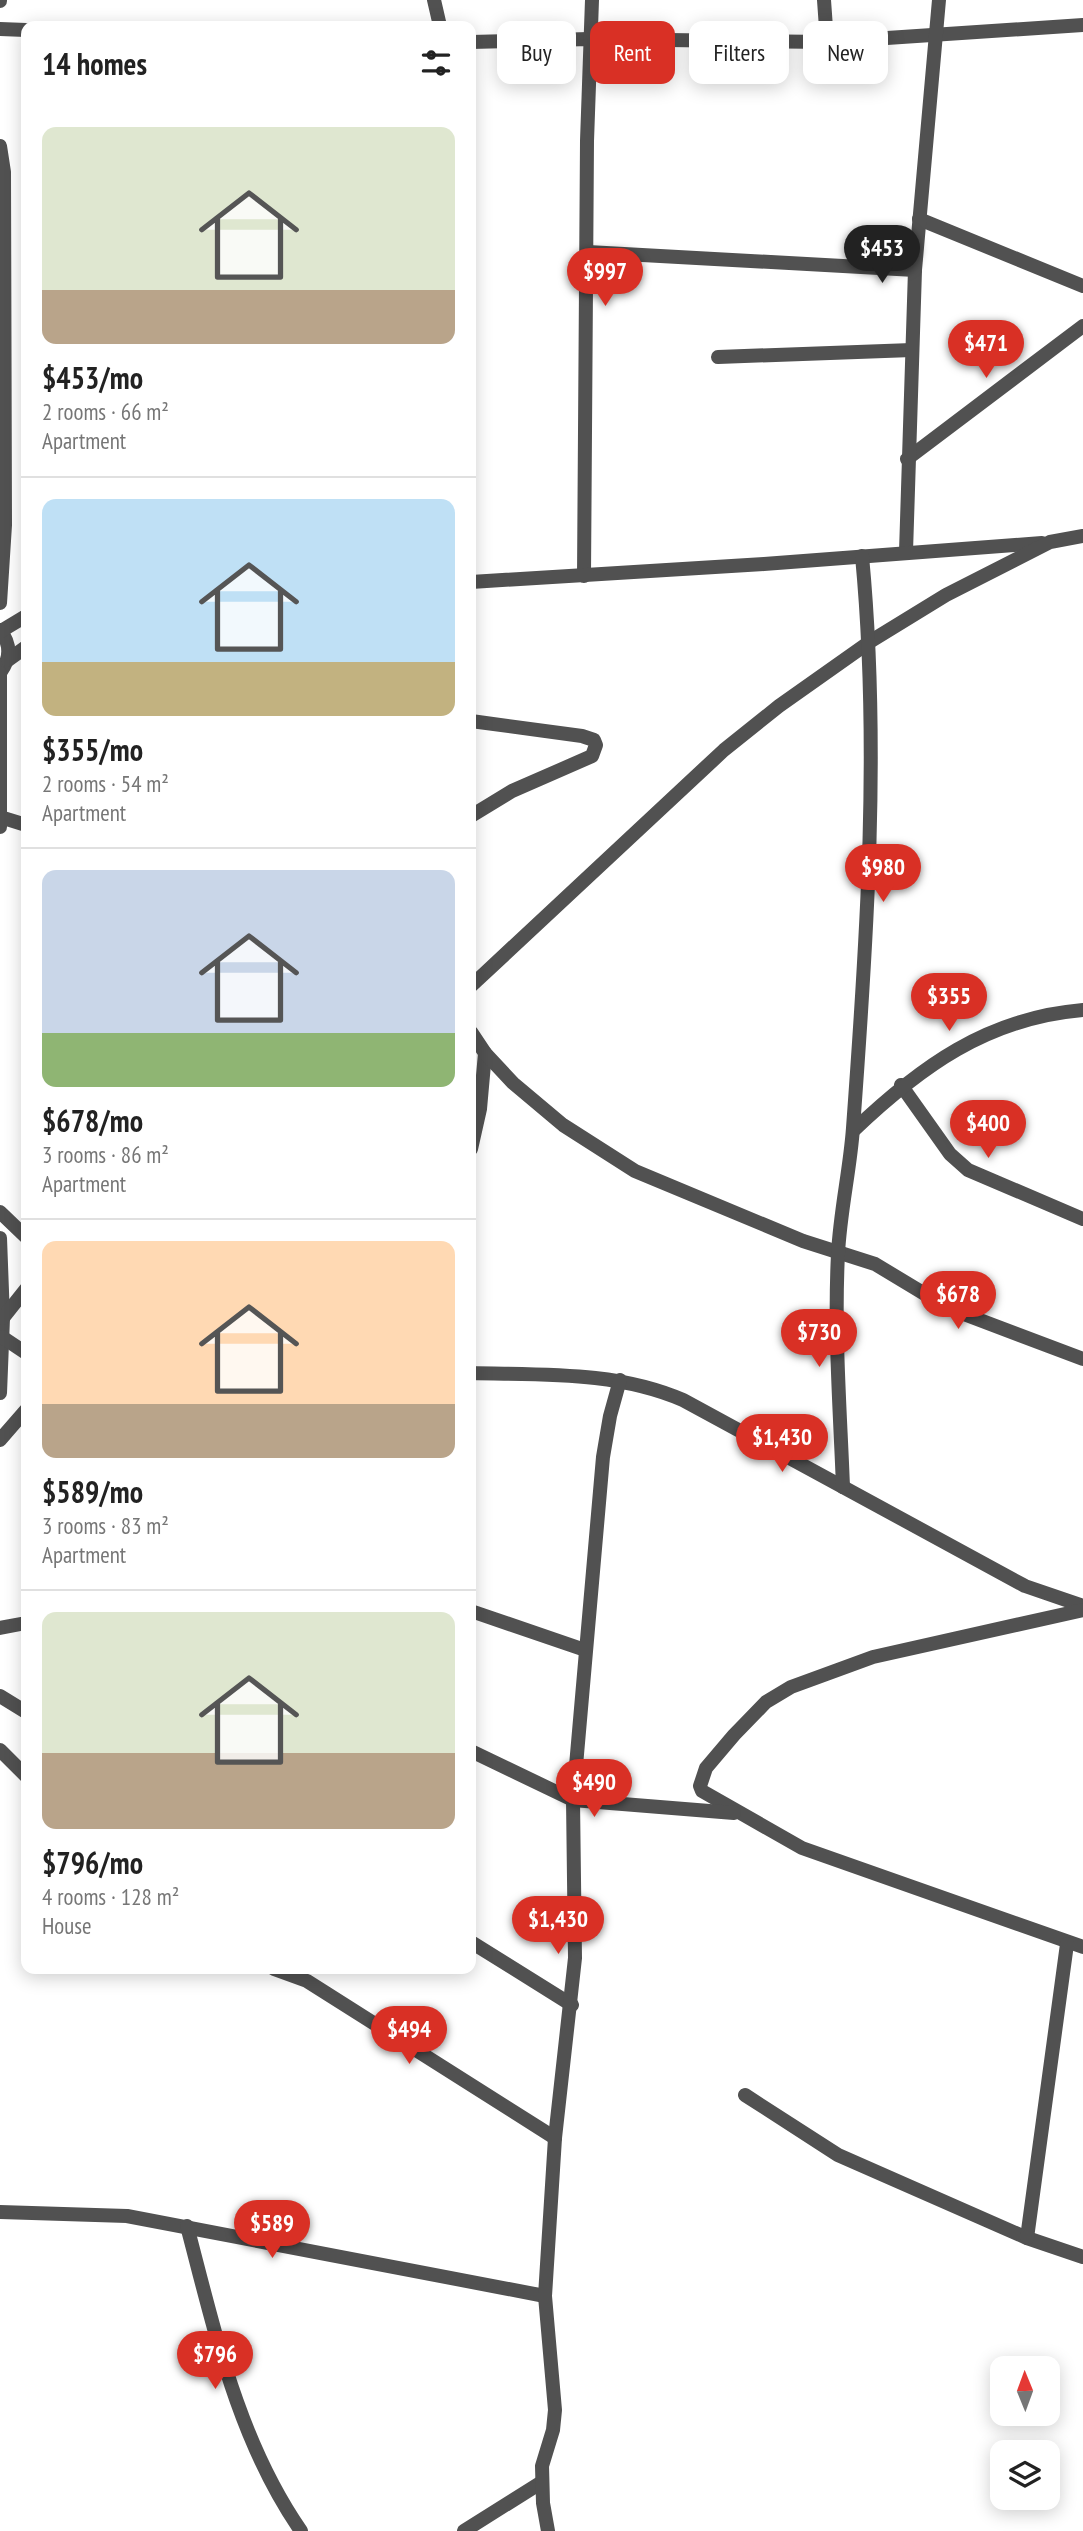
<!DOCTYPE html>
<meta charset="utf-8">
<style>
:root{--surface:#fff;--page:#f6f6f6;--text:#222;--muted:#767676;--line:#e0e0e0;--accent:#d93025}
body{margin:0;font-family:"PT Sans Narrow",sans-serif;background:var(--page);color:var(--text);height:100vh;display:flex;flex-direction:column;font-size:26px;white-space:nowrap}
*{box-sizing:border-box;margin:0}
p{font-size:23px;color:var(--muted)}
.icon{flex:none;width:38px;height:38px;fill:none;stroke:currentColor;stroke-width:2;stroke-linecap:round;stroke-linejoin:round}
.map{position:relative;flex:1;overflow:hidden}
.details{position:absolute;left:21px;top:21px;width:455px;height:1953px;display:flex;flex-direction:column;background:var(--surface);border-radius:14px;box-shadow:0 4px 18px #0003}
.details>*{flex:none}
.hud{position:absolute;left:497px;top:21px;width:480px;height:63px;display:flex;gap:14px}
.needle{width:46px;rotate:359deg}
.fabs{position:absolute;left:990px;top:2356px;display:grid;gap:14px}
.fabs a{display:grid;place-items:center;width:70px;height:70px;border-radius:14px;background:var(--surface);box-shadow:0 4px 18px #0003;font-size:35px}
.price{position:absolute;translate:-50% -60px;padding:0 16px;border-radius:24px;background:var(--accent);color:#fff;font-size:23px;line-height:46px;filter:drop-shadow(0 2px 4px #0008)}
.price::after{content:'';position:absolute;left:50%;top:42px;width:21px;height:16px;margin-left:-10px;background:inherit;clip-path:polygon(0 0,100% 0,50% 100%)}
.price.on{background:#222;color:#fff}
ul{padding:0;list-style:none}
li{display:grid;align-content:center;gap:14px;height:371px;padding:0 21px}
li+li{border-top:2px solid var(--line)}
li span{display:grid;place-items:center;height:217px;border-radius:14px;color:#555}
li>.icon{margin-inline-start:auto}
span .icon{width:126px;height:126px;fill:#fffc;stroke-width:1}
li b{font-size:30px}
h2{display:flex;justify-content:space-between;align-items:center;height:84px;padding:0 21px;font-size:30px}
.chip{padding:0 24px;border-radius:14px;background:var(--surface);box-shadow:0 4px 18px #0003;font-size:24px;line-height:63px}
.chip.on{background:var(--accent);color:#fff}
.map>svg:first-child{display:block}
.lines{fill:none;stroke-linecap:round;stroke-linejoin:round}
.minor{stroke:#515151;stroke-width:14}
</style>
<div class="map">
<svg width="1083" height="2531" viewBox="0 0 1083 2531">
<rect width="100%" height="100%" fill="#fff"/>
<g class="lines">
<g class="minor">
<polyline points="434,0 440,26"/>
<polyline points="824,0 827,42"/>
<polyline points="0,1 0,0"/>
<polyline points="0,29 26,30"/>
<polyline points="471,42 590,39 827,42 1083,25"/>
<polyline points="0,146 4,172 5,525 0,603"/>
<polyline points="919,219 1083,286"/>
<polyline points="588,252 915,270 939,0"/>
<polyline points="718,357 912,350"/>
<polyline points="907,459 1083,326"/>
<polyline points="906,552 915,270"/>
<polyline points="584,576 587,141 592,0"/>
<polyline points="471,582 764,564 1042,543"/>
<path d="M0 630C11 644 11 658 0 673"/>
<polyline points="1,631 26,616"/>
<polyline points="8,660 26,647"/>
<polyline points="471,721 582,736 594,740 596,745 592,756 512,791 471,816"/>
<polyline points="0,817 26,825"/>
<polyline points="0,827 0,673"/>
<polyline points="471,986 724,750 779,706 871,641 946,595 1050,542 1083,536"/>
<polyline points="471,1032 485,1053 480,1109 471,1149"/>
<polyline points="485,1053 513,1083 563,1125 635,1171 803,1241 875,1264 948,1308 1083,1359"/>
<polyline points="901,1085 950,1154 968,1170 1083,1219"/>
<path d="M853 1131C920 1067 987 1018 1083 1010"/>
<polyline points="0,1212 26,1237"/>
<polyline points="0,1238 3,1318 0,1393"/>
<polyline points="3,1318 26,1289"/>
<polyline points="2,1337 26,1353"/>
<path d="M471 1373C543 1375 616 1371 683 1400L1025 1586 1083 1606"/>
<polyline points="0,1440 26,1410"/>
<path d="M843 1487C840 1409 834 1332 838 1254 840 1212 850 1170 853 1128 867 938 880 745 862 556"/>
<polyline points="1083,1610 873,1657 791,1687 766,1702 734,1735 706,1768 700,1786 702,1791 802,1848 1083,1947"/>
<polyline points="471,1611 585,1650"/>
<polyline points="0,1628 26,1623"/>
<polyline points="0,1696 26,1712"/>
<polyline points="0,1750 26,1776"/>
<polyline points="471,1751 573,1800 734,1813"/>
<polyline points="471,1942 572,2005"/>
<polyline points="274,1969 307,1981 555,2138"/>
<polyline points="745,2095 838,2155 1027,2238 1083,2257"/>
<polyline points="0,2212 127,2216 545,2296"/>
<path d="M187 2226C215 2332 238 2440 301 2531"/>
<polyline points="1027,2238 1067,1944"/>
<polyline points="464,2531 542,2482"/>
<polyline points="548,2531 543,2503 542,2466 553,2430 555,2410 545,2296 555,2138 575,1958 573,1800 603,1457 610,1416 620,1380"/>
</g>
</g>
</svg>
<div class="fabs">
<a><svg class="needle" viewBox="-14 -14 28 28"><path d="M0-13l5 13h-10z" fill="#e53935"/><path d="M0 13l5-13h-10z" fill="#767676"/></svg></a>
<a><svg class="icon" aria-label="layers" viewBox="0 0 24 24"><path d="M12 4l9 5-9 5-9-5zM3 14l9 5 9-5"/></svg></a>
</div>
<b class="price on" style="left:882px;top:285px">$453</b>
<b class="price" style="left:605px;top:308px">$997</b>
<b class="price" style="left:986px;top:380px">$471</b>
<b class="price" style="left:883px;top:904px">$980</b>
<b class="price" style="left:949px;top:1033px">$355</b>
<b class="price" style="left:988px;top:1160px">$400</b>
<b class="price" style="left:958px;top:1331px">$678</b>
<b class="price" style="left:819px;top:1369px">$730</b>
<b class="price" style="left:782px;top:1474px">$1,430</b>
<b class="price" style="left:594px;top:1819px">$490</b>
<b class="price" style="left:558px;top:1956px">$1,430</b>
<b class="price" style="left:409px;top:2066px">$494</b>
<b class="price" style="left:272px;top:2260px">$589</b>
<b class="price" style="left:215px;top:2391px">$796</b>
<div class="hud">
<a class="chip">Buy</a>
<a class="chip on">Rent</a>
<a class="chip">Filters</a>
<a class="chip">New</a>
</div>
<section class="details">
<h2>14 homes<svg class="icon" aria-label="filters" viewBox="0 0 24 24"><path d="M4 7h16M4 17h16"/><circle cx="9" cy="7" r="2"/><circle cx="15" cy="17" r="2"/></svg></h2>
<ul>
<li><span style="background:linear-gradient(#dfe7d0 75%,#b9a48a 0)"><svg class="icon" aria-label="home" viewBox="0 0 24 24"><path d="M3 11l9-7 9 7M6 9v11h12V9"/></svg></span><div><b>$453/mo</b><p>2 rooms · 66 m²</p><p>Apartment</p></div></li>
<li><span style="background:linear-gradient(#bfe0f5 75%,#c2b280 0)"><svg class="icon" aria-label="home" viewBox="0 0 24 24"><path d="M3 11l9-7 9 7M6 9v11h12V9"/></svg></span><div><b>$355/mo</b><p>2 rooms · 54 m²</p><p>Apartment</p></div></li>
<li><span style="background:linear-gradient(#c9d6e8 75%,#8fb573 0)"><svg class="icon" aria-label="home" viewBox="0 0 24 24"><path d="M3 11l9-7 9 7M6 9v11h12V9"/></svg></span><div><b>$678/mo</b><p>3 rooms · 86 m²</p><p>Apartment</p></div></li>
<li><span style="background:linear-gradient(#ffd9b3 75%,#b9a48a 0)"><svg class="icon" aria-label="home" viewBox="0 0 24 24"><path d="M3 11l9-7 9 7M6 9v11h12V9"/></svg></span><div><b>$589/mo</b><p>3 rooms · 83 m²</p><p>Apartment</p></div></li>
<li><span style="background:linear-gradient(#dfe7d0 65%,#b9a48a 0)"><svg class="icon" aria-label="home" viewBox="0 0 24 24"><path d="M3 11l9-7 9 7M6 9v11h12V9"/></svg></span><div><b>$796/mo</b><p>4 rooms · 128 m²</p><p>House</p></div></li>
</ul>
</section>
</div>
